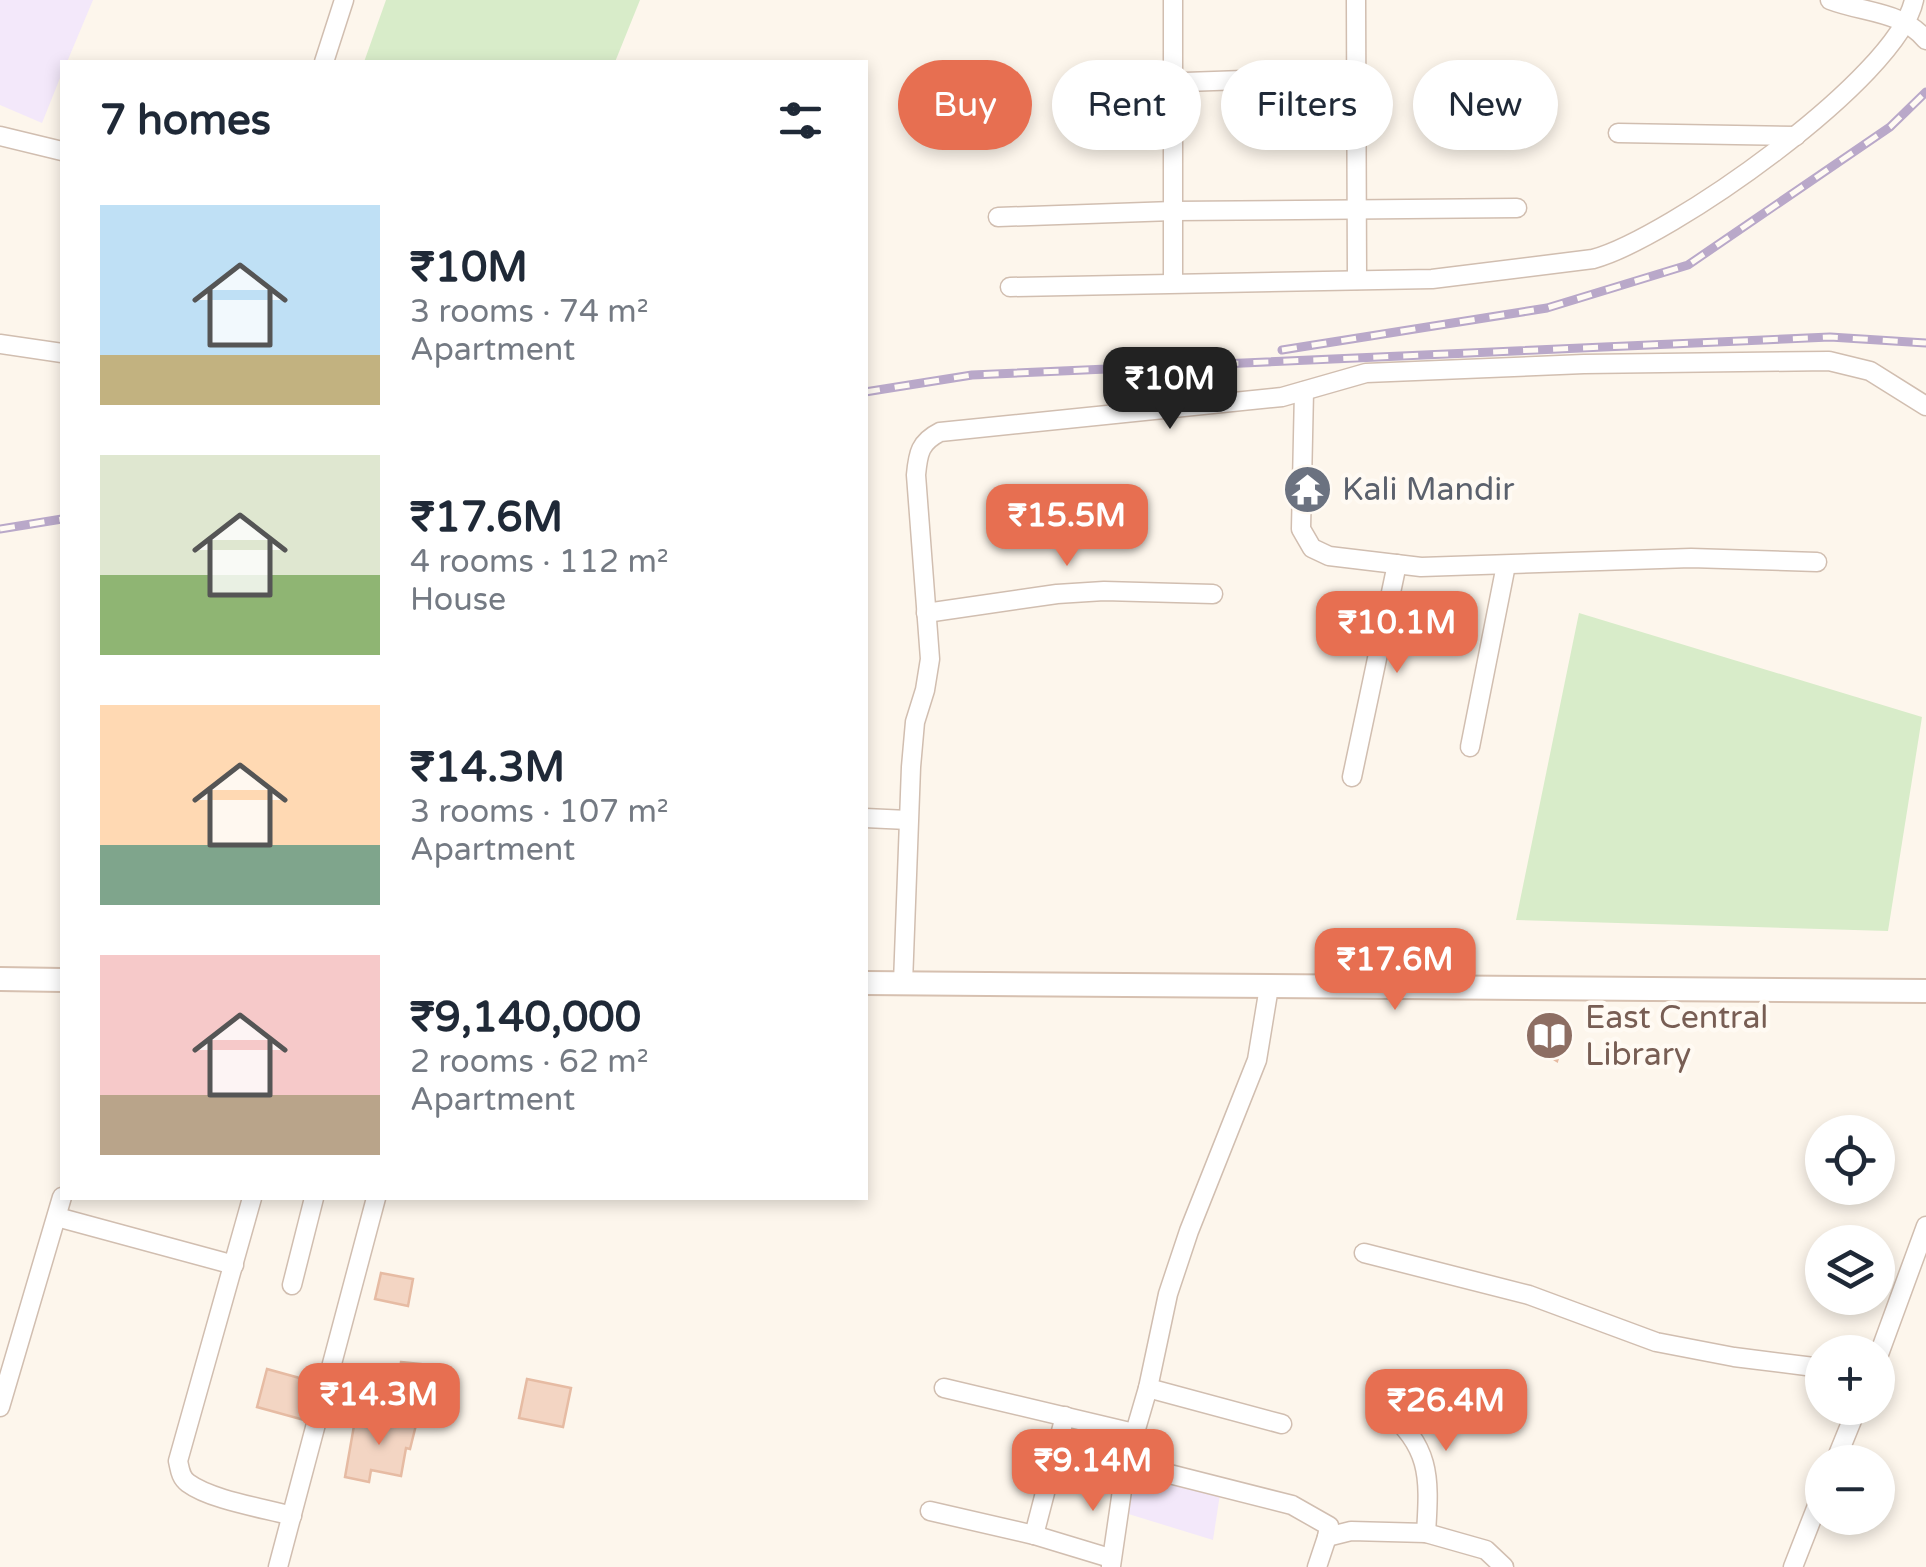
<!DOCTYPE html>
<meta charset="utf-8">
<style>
:root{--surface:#fff;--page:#f2f2f3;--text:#1f2937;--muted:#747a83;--accent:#e76f51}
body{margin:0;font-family:"Varela Round",sans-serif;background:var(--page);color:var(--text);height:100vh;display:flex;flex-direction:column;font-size:38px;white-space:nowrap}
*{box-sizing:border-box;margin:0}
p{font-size:32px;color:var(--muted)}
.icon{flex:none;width:55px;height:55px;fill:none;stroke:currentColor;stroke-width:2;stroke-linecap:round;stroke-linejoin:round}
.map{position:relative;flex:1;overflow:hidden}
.drawer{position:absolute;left:60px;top:60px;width:808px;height:1140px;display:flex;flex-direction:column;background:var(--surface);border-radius:0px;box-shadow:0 5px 15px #0003}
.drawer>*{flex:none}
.top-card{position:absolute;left:898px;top:60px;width:878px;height:90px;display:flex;gap:20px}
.fabs{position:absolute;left:1805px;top:1115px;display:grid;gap:20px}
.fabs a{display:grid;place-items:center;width:90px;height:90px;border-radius:50%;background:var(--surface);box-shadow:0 5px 15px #0003;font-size:50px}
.price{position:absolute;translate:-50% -85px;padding:0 22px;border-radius:20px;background:var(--accent);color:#fff;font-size:32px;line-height:65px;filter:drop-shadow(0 2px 5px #0008)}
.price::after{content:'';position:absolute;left:50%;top:60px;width:30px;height:22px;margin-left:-15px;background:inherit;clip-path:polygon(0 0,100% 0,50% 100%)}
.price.on{background:#222;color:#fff}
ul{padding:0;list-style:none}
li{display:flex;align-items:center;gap:30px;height:250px;padding:0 40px}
li span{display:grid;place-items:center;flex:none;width:280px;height:200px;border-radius:0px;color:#555}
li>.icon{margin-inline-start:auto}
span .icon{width:120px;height:120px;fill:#fffc;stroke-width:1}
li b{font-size:42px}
h2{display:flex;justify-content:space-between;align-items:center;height:120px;padding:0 40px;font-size:42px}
.chip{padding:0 35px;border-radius:45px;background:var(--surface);box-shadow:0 5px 15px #0003;font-size:35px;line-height:90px}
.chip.on{background:var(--accent);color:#fff}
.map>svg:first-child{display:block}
.education{fill:#f3e8fa}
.green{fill:#d8ecc9}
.building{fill:#f3d5c3;stroke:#e6bba3;stroke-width:2.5}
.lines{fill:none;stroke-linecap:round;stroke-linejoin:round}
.street-casing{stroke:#d1beb0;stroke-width:21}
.secondary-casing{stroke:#d6c0b0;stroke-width:26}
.street{stroke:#fff;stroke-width:18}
.secondary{stroke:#fff;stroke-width:22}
.rail-casing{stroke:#b9a8c9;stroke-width:9}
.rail{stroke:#fffaf3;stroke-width:5;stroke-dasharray:15;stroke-linecap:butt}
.labels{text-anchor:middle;stroke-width:9;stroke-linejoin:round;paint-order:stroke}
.worship-label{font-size:32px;fill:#5b616d;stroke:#fffaf3;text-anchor:start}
.education-label{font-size:32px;fill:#785e54;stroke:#fffaf3;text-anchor:start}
</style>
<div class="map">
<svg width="1926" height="1567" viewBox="0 0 1926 1567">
<rect width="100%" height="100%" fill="#fdf6ec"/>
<g class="education">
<polygon points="0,0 93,0 67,62 62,62 62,73 42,123 0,105"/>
<polygon points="1132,1472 1220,1494 1213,1540 1122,1512"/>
</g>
<g class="green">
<polygon points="386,0 640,0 615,62 364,62"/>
<polygon points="1579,613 1922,717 1888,931 1516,920"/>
</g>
<g class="building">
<polygon points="1537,1022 1568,1025 1557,1061 1531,1045"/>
<polygon points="381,1273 413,1279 408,1306 375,1299"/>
<polygon points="401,1362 431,1365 428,1392 398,1388"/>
<polygon points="267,1369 314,1382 304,1420 257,1407"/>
<polygon points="527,1379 571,1388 563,1427 519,1418"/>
<polygon points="391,1415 417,1421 410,1449 406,1448 401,1476 371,1470 369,1482 345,1477 355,1420 388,1427"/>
</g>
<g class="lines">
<defs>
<g id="street">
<polyline points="1173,0 1173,282"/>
<polyline points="1356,0 1357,280"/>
<path d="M1830 0C1864 13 1902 11 1926 40"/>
<polyline points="324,62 344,0"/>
<polyline points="1098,85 1356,76"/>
<polyline points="1618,133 1796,136"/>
<polyline points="0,136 62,151"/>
<polyline points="998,217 1173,211 1517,208"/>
<path d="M1010 287 1432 279 1593 259C1668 239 1898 78 1914 0"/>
<polyline points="0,344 62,353"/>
<polyline points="1304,391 1301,529 1312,548 1329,556 1421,567 1691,558 1817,562"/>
<polyline points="926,613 1057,594 1104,591 1213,594"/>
<polyline points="1470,747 1506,565"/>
<polyline points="1352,777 1397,564"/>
<polyline points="865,818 908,820"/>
<path d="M903 983 911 767 915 722 925 690 930 659 916 475C918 453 920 442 940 432L1282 397 1366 373 1584 364 1829 361 1870 371 1926 406"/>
<polyline points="1269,987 1257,1060 1189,1231 1168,1294 1148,1388 1126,1463 1292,1505 1329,1526 1327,1537 1351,1531 1426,1533 1486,1550 1504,1567"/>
<path d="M252 1198 178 1461C180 1469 180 1477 188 1483 211 1500 263 1508 292 1516"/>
<polyline points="57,1217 234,1265"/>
<polyline points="1364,1253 1529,1295 1656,1342 1734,1357 1822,1368"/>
<polyline points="292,1285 314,1198"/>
<polyline points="1878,1357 1926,1226"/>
<polyline points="944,1388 1134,1433"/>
<polyline points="1148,1388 1282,1424"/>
<polyline points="0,1407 62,1197"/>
<path d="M1384 1407C1430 1448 1430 1473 1426 1533"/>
<polyline points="1835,1462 1857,1408"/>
<polyline points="930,1511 1034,1535 1110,1558"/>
<polyline points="1034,1535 1065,1416"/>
<polyline points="1111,1566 1126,1463"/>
<polyline points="278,1567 376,1198"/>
<polyline points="1317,1567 1327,1537"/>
<polyline points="1793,1567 1822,1493"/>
</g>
<g id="secondary">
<polyline points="0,979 62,980"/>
<polyline points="865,983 1926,991"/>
</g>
</defs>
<use href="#street" class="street-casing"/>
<use href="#secondary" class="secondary-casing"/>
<use href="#street" class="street"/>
<use href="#secondary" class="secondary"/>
<defs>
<g id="rail">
<polyline points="1282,350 1547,308 1688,265 1890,127 1926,92"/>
<polyline points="865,392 972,375 1830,337 1926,343"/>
<polyline points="0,529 62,519"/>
</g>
</defs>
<use href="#rail" class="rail-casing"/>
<use href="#rail" class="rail"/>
</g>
<defs>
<symbol id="temple-disc" viewBox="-11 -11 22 22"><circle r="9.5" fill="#6b7280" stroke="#fffaf3"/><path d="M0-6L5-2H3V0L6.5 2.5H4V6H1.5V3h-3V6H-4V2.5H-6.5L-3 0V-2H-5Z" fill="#fff"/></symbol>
<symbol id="library-disc" viewBox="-11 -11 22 22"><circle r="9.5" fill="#8d6e63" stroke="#fffaf3"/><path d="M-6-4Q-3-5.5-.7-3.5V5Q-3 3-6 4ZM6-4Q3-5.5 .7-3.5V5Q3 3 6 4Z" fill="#fff"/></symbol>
</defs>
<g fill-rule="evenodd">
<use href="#temple-disc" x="1280" y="462" width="55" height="55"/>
<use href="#library-disc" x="1522" y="1008" width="55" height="55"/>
</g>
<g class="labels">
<g class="worship-label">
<text x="1342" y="500">Kali Mandir</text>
</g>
<g class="education-label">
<text x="1585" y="1028">East Central<tspan x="1585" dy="37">Library</tspan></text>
</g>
</g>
</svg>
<div class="fabs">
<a><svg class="icon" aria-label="locate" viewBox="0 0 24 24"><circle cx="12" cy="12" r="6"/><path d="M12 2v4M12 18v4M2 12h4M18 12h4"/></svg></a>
<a><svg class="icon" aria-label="layers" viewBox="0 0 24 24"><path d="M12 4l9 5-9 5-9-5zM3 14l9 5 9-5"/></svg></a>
<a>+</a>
<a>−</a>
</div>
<b class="price on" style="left:1170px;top:432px">₹10M</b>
<b class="price" style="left:1067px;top:569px">₹15.5M</b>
<b class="price" style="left:1397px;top:676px">₹10.1M</b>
<b class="price" style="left:1395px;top:1013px">₹17.6M</b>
<b class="price" style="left:379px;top:1448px">₹14.3M</b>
<b class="price" style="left:1446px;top:1454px">₹26.4M</b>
<b class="price" style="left:1093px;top:1514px">₹9.14M</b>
<div class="top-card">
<a class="chip on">Buy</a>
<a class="chip">Rent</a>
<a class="chip">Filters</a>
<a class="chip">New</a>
</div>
<section class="drawer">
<h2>7 homes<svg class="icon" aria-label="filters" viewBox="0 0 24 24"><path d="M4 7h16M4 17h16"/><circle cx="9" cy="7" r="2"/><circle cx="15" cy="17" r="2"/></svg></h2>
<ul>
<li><span style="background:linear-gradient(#bfe0f5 75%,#c2b280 0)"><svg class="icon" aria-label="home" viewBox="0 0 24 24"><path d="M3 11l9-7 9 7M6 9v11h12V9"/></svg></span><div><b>₹10M</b><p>3 rooms · 74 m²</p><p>Apartment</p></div></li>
<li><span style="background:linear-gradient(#dfe7d0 60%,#8fb573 0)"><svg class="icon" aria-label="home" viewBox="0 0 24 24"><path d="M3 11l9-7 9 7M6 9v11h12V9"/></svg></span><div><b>₹17.6M</b><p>4 rooms · 112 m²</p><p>House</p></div></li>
<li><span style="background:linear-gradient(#ffd9b3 70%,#7fa58c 0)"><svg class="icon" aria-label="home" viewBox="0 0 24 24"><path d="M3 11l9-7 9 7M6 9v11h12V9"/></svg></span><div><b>₹14.3M</b><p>3 rooms · 107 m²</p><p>Apartment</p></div></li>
<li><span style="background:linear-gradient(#f6c9c9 70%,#b9a48a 0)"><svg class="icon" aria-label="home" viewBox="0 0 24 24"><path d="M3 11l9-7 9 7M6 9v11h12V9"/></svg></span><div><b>₹9,140,000</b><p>2 rooms · 62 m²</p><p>Apartment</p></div></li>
</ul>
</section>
</div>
